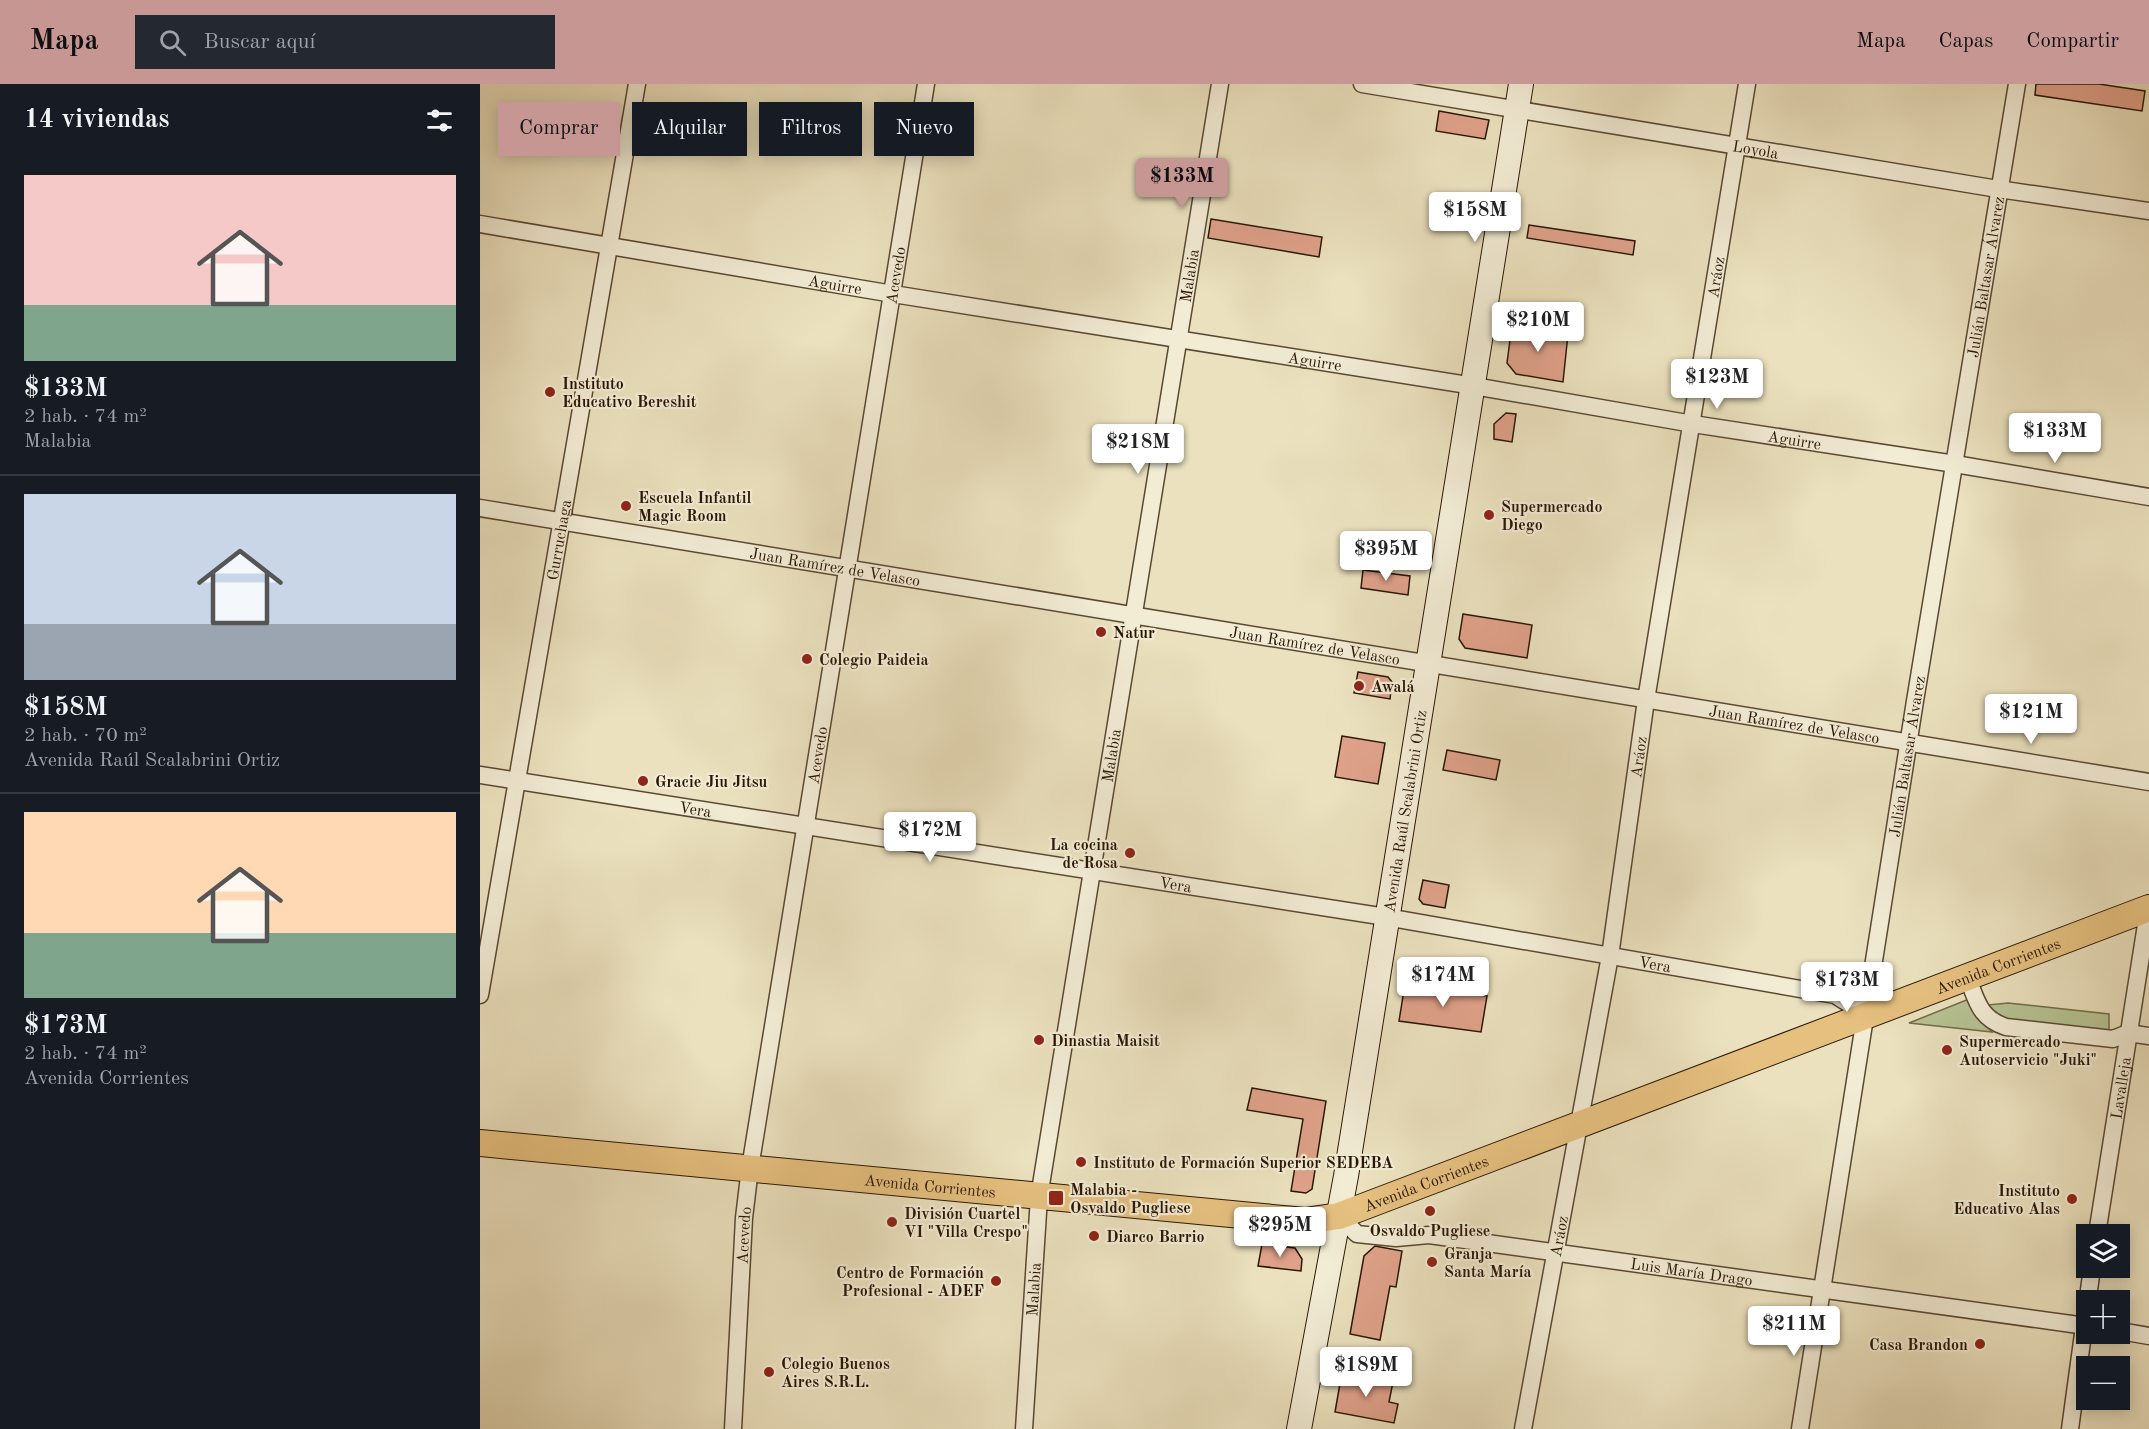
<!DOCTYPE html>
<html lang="es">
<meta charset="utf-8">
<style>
:root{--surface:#171b24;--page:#242831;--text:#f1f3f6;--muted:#9ea1a6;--line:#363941;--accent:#c59692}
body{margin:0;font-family:"Old Standard TT",serif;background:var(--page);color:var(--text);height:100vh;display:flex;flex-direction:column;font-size:22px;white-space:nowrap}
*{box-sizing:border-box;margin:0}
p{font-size:20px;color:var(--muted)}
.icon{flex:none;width:33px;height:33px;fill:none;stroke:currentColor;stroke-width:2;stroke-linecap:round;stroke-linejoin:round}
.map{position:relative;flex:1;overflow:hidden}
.panel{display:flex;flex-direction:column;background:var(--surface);width:480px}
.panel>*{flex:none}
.banner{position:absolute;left:18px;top:18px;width:570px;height:54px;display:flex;gap:12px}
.buttons{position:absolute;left:1596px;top:1140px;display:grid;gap:12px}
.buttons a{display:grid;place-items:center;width:54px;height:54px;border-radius:0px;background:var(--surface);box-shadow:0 3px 15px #0003;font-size:30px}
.price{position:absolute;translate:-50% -51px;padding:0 14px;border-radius:6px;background:#fff;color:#222;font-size:20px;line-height:39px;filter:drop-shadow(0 2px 3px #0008)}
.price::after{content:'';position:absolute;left:50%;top:36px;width:18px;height:14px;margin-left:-9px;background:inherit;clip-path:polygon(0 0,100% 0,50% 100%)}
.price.on{background:var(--accent);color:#111}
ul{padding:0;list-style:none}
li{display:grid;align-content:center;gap:12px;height:318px;padding:0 24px}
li+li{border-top:2px solid var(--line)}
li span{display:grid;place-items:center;height:186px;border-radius:0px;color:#555}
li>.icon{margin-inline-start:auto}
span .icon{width:108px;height:108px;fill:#fffc;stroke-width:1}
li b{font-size:26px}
h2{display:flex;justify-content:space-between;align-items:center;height:72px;padding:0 24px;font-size:26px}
.tag{padding:0 21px;border-radius:0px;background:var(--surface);box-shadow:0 3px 15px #0003;font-size:21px;line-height:54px}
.tag.on{background:var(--accent);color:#111}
header{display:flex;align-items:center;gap:36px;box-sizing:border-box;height:84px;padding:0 30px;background:var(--accent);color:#111}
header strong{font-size:28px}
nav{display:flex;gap:33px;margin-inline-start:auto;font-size:21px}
.search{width:420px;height:54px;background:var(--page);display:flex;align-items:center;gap:15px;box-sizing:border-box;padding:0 21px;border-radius:0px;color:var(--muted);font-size:22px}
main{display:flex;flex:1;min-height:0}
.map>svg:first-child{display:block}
.green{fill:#b6c393;stroke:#706c4c;stroke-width:1.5}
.building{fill:#dfa18a;stroke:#2a1604;stroke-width:1.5}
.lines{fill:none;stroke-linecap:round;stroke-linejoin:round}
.minor-casing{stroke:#5a4932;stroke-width:19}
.secondary-casing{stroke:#2a1604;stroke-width:26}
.primary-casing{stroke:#2a1604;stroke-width:28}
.minor{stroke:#f2ecd5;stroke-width:16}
.secondary{stroke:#f2ecd5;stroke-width:24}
.primary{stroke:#e6c07f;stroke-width:26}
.poi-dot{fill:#8f2418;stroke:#f2ecd5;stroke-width:2}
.labels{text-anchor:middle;stroke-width:4.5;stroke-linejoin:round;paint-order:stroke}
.street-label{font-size:16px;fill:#2a1604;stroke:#f2ecd5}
.poi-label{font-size:16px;font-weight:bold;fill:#2a1604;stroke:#f2ecd5;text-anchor:start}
</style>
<header>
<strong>Mapa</strong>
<div class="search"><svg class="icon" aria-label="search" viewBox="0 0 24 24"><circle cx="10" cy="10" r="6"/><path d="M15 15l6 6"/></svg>Buscar aquí</div>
<nav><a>Mapa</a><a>Capas</a><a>Compartir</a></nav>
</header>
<main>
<section class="panel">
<h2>14 viviendas<svg class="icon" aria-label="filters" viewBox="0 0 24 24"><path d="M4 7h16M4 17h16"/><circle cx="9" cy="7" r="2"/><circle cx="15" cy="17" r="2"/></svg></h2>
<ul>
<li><span style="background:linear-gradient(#f6c9c9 70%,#7fa58c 0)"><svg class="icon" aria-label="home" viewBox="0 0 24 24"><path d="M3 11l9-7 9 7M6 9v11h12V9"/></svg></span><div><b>$133M</b><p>2 hab. · 74 m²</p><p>Malabia</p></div></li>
<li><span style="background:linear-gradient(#c9d6e8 70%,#9aa5b1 0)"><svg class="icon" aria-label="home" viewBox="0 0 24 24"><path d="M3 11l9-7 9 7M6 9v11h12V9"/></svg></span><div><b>$158M</b><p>2 hab. · 70 m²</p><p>Avenida Raúl Scalabrini Ortiz</p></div></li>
<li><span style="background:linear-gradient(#ffd9b3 65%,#7fa58c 0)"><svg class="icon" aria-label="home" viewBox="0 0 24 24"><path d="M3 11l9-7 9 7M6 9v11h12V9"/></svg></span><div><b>$173M</b><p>2 hab. · 74 m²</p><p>Avenida Corrientes</p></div></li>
</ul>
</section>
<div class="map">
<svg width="1669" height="1345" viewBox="0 0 1669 1345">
<rect width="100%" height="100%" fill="#ebe1be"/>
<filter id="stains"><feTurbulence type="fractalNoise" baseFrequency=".00333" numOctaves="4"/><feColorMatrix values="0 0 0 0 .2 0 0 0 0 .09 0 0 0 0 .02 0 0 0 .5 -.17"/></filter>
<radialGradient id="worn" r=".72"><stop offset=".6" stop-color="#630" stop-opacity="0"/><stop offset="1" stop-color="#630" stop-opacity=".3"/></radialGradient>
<g class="green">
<polygon points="1489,915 1496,931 1512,948 1429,939"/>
<polygon points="1528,919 1629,930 1629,950 1522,936 1507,921"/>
</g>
<g class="building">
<polygon points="1556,0 1619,0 1665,7 1662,27 1555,11"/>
<polygon points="959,27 1009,36 1005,55 956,47"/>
<polygon points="731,135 842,153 839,173 728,154"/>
<polygon points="1049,141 1155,157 1153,171 1047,154"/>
<polygon points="1032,241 1088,250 1083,298 1036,290 1027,279"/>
<polygon points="1026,329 1036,330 1032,358 1014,355 1014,340"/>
<polygon points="883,486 930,492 928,511 881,504"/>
<polygon points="983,530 1052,541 1047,574 985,564 979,555"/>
<polygon points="878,588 908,593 912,598 910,615 874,609"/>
<polygon points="862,652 905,659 898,700 855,693"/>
<polygon points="967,666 1020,676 1016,696 963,686"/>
<polygon points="943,796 969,801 965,824 943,820 939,815"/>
<polygon points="925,900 1007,912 1001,948 919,937"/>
<polygon points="772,1004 846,1017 832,1105 826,1109 811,1107 823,1035 767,1026"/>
<polygon points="782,1160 815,1164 822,1175 821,1187 778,1182"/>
<polygon points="895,1162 922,1167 916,1203 910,1202 900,1256 870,1250 884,1172"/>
<polygon points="862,1288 913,1298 909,1318 918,1320 914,1339 855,1328"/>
</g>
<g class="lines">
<defs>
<g id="minor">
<path id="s1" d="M882 0 1518 105 1669 127"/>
<path id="s2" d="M0 140 413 210 994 302 1213 340 1475 380 1669 413"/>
<path id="s3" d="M0 424 1669 698"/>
<path id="s4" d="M0 691 906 833 1355 911 1385 930"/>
<path d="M1487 892C1497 917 1499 934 1526 943L1633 955 1648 949 1669 952"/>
<path id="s5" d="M0 911 157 0"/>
<path id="s6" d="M859 1132 877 1150 916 1154 949 1151 1606 1242"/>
<path id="s7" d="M1617 1150 1669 822"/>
<polyline points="1640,1247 1669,1252"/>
<path id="s8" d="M253 1345 264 1134 270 1084 446 0"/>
<path id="s9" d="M544 1345 559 1113 740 0"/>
<path id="s10" d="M1043 1345 1130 872 1166 616 1267 0"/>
<path id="s11" d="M1320 1345 1435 617 1537 0"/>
<polyline points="1590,1345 1612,1184"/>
</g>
<g id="secondary">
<path id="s12" d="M819 1345 866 1092 1041 0"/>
</g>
<g id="primary">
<path id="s13" d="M0 1059 825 1137 859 1132 1669 824"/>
</g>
</defs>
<use href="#minor" class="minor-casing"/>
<use href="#secondary" class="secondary-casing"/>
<use href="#primary" class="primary-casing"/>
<use href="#minor" class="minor"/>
<use href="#secondary" class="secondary"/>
<use href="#primary" class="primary"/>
</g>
<g class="poi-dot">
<circle cx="70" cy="308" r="6"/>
<circle cx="146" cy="422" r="6"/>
<circle cx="1009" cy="431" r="6"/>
<circle cx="621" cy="548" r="6"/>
<circle cx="327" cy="575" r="6"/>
<circle cx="879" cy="602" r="6"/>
<circle cx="163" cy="697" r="6"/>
<circle cx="650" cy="769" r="6"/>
<circle cx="559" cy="956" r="6"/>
<circle cx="1467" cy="966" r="6"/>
<circle cx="601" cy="1078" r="6"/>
<rect x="568" y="1106" width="16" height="16" rx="3"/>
<circle cx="1592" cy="1115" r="6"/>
<circle cx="950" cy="1127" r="6"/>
<circle cx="412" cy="1138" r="6"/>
<circle cx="614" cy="1152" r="6"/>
<circle cx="952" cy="1178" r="6"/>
<circle cx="516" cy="1197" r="6"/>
<circle cx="1500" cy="1260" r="6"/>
<circle cx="289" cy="1288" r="6"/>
</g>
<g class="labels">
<g class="street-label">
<text dy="6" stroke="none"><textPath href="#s1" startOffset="399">Loyola</textPath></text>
<text dy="6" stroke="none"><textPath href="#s9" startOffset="1166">Malabia</textPath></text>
<text dy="6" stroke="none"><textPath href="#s8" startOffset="1166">Acevedo</textPath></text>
<text dy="6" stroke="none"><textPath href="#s11" startOffset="1167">Julián Baltasar Álvarez</textPath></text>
<text dy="6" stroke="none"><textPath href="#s10" startOffset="1168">Aráoz</textPath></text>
<text dy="6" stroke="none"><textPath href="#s2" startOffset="360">Aguirre</textPath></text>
<text dy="6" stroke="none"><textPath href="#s2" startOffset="846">Aguirre</textPath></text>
<text dy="6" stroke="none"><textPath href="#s2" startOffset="1332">Aguirre</textPath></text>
<text dy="6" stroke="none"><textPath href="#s5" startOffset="462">Gurruchaga</textPath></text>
<text dy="6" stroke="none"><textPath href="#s3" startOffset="360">Juan Ramírez de Velasco</textPath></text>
<text dy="6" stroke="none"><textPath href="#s3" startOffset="846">Juan Ramírez de Velasco</textPath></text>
<text dy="6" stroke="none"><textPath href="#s3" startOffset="1332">Juan Ramírez de Velasco</textPath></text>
<text dy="6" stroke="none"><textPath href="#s8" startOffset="680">Acevedo</textPath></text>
<text dy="6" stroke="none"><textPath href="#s9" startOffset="680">Malabia</textPath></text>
<text dy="6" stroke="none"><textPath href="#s11" startOffset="681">Julián Baltasar Álvarez</textPath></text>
<text dy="6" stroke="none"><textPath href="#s10" startOffset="682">Aráoz</textPath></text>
<text dy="6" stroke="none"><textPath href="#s4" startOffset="218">Vera</textPath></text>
<text dy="6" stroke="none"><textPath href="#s12" startOffset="627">Avenida Raúl Scalabrini Ortiz</textPath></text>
<text dy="6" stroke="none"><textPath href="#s4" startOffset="704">Vera</textPath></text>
<text dy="6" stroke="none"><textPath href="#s4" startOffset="1190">Vera</textPath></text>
<text dy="6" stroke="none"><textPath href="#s13" startOffset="1568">Avenida Corrientes</textPath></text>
<text dy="6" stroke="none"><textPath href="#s7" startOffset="148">Lavalleja</textPath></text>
<text dy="6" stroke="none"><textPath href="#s13" startOffset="956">Avenida Corrientes</textPath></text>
<text dy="6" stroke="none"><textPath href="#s13" startOffset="452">Avenida Corrientes</textPath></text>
<text dy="6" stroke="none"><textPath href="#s8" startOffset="194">Acevedo</textPath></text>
<text dy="6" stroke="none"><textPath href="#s10" startOffset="196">Aráoz</textPath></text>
<text dy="6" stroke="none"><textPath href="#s6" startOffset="363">Luis María Drago</textPath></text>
<text dy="6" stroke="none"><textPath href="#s9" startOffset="140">Malabia</textPath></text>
</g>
<g class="poi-label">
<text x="82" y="305">Instituto<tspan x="82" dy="18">Educativo Bereshit</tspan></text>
<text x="158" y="419">Escuela Infantil<tspan x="158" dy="18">Magic Room</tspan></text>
<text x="1021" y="428">Supermercado<tspan x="1021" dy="18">Diego</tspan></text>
<text x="633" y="554">Natur</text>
<text x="339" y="581">Colegio Paideia</text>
<text x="891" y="608">Awalá</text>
<text x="175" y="703">Gracie Jiu Jitsu</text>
<text x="638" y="766" text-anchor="end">La cocina<tspan x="638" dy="18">de Rosa</tspan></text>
<text x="571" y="962">Dinastia Maisit</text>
<text x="1479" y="963">Supermercado<tspan x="1479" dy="18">Autoservicio "Juki"</tspan></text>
<text x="613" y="1084">Instituto de Formación Superior SEDEBA</text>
<text x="590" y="1111">Malabia -<tspan x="590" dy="18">Osvaldo Pugliese</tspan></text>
<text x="1580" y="1112" text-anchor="end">Instituto<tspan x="1580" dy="18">Educativo Alas</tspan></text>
<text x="424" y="1135">División Cuartel<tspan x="424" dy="18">VI "Villa Crespo"</tspan></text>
<text x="950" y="1152" text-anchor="middle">Osvaldo Pugliese</text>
<text x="626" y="1158">Diarco Barrio</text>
<text x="964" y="1175">Granja<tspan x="964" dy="18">Santa María</tspan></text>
<text x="504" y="1194" text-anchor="end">Centro de Formación<tspan x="504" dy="18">Profesional - ADEF</tspan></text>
<text x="1488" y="1266" text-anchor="end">Casa Brandon</text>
<text x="301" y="1285">Colegio Buenos<tspan x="301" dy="18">Aires S.R.L.</tspan></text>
</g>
</g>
<rect width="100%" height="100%" filter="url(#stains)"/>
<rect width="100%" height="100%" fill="url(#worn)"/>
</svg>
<div class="buttons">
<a><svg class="icon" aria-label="layers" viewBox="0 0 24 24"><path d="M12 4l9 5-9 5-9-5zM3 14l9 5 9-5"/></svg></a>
<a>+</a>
<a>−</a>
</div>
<b class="price on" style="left:702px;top:125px">$133M</b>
<b class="price" style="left:995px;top:159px">$158M</b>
<b class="price" style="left:1058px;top:269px">$210M</b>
<b class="price" style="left:1237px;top:326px">$123M</b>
<b class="price" style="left:1575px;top:380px">$133M</b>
<b class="price" style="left:658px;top:391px">$218M</b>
<b class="price" style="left:906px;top:498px">$395M</b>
<b class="price" style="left:1551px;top:661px">$121M</b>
<b class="price" style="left:450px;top:779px">$172M</b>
<b class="price" style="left:963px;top:924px">$174M</b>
<b class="price" style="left:1367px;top:929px">$173M</b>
<b class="price" style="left:800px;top:1174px">$295M</b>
<b class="price" style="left:1314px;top:1273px">$211M</b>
<b class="price" style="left:886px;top:1314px">$189M</b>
<div class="banner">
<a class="tag on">Comprar</a>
<a class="tag">Alquilar</a>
<a class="tag">Filtros</a>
<a class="tag">Nuevo</a>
</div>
</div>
</main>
